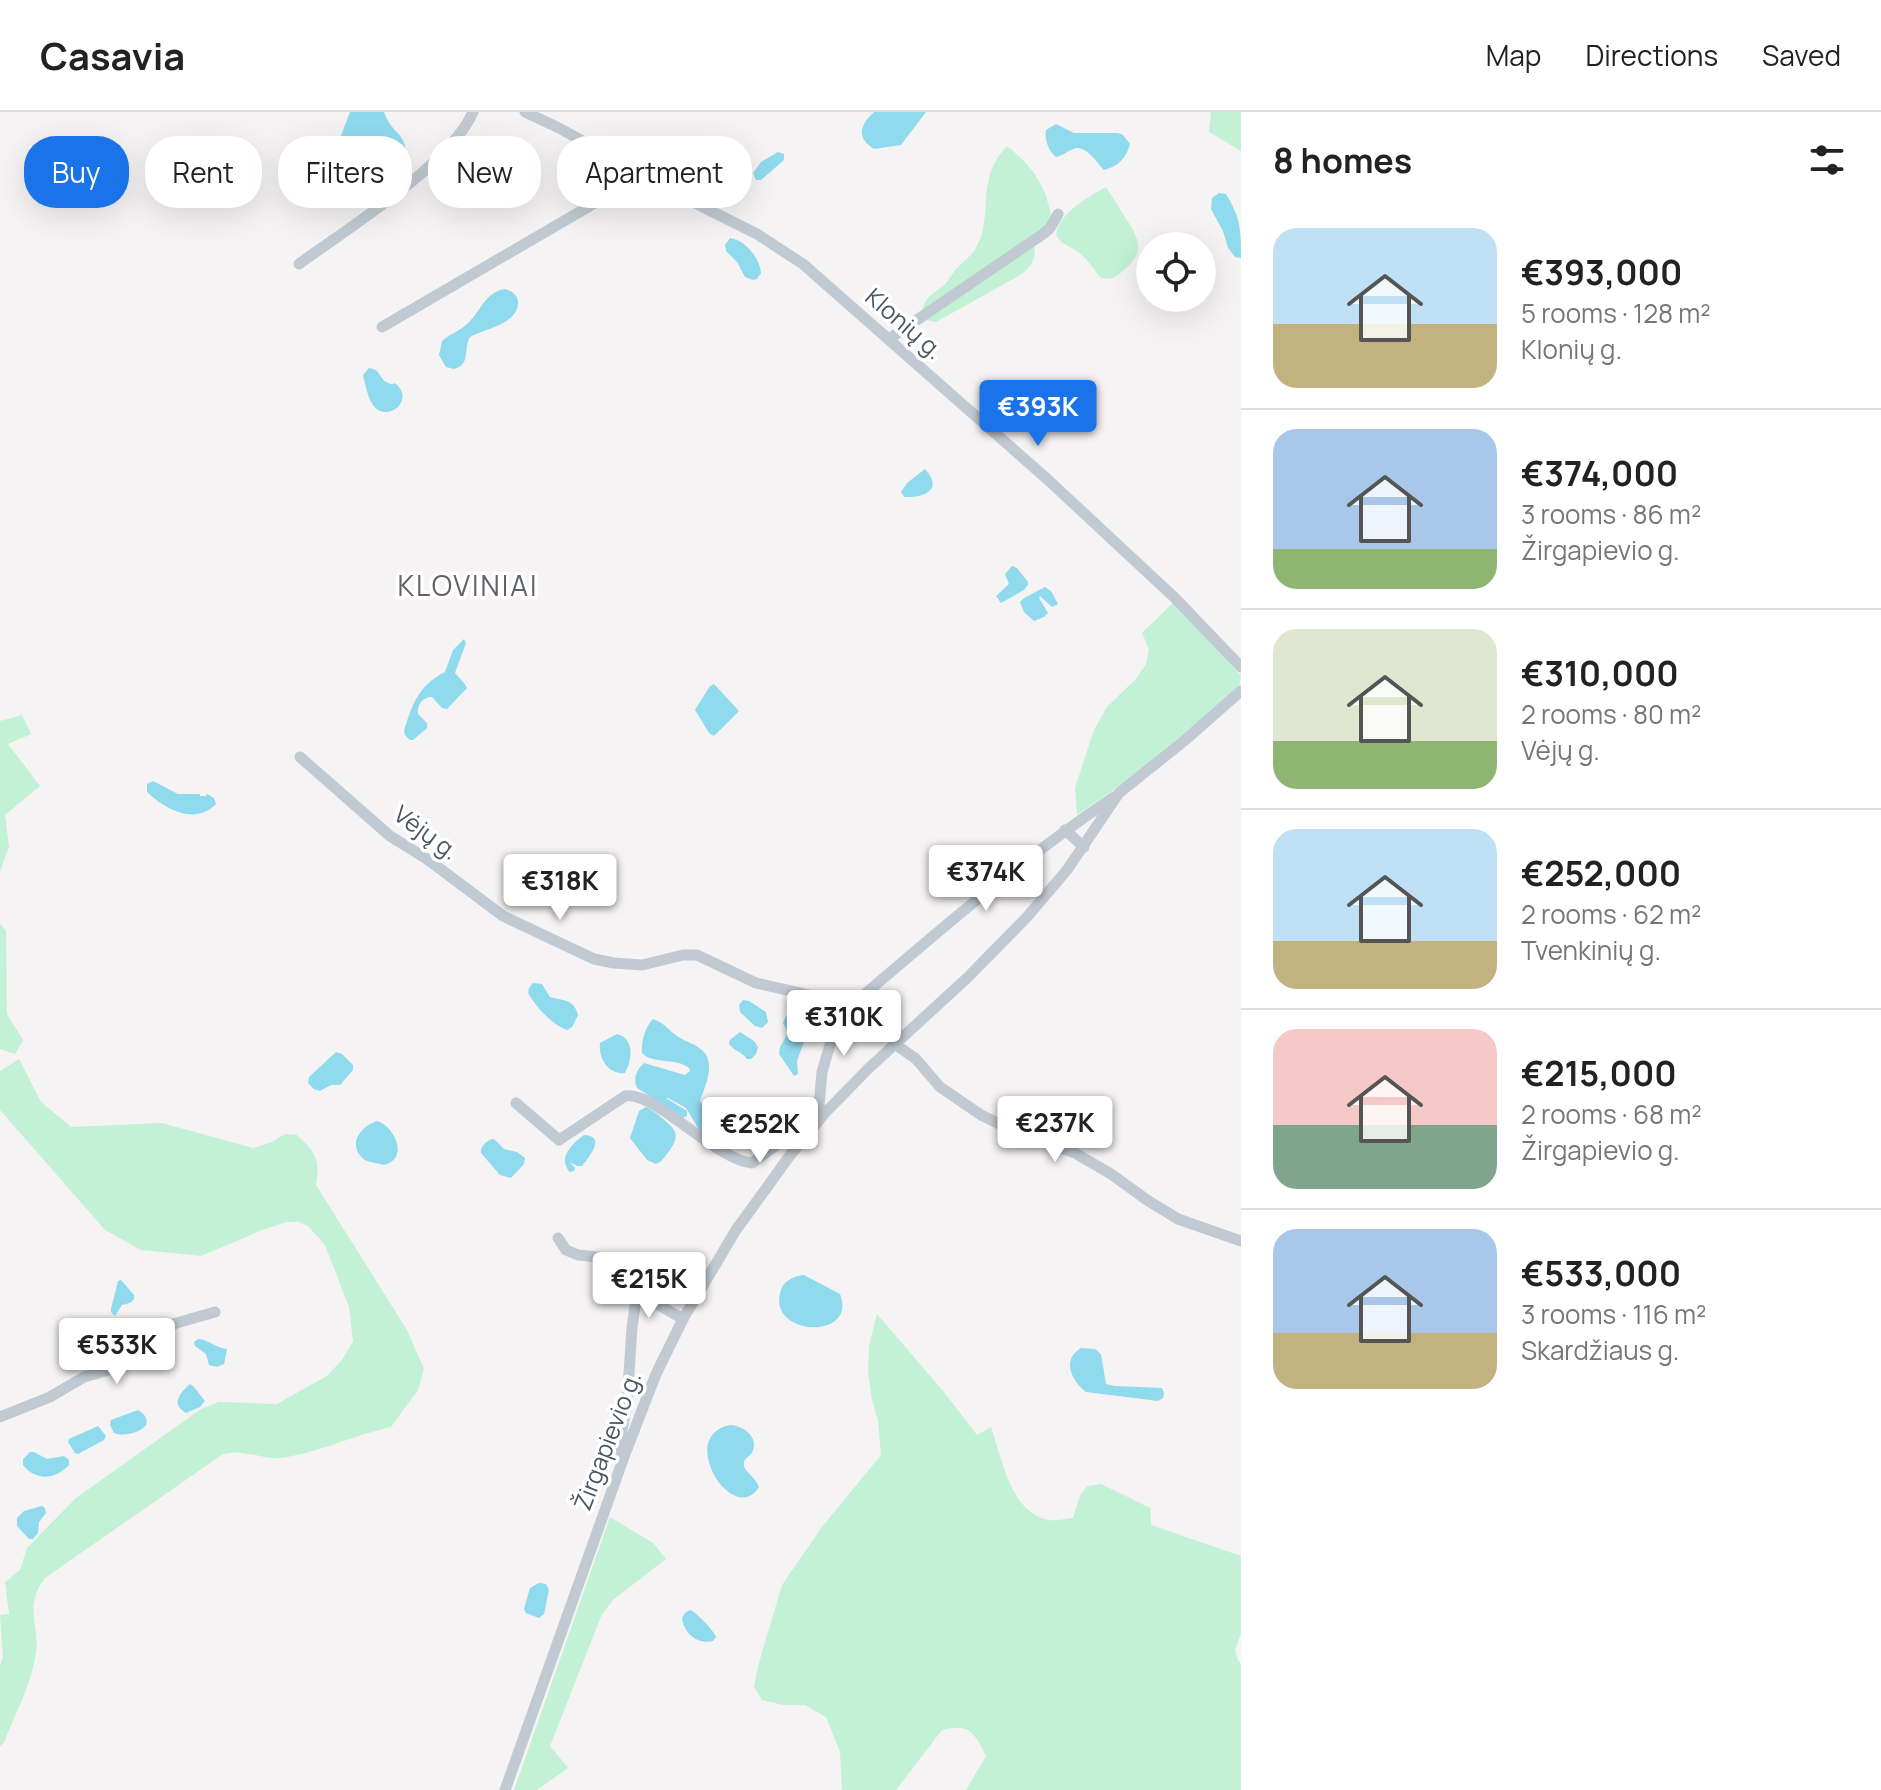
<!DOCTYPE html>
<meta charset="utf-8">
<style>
:root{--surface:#fff;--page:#f6f6f6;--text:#222;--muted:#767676;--line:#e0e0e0;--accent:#1a73e8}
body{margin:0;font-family:Manrope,sans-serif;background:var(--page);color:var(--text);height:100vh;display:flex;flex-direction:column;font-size:30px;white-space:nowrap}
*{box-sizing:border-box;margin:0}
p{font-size:26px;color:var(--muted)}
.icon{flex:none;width:44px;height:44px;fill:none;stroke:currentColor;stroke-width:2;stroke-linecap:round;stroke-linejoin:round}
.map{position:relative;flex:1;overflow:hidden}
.drawer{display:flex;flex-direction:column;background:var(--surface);width:640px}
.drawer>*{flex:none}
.banner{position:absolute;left:24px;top:24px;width:760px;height:72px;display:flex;gap:16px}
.tools{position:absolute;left:1136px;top:120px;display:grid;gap:16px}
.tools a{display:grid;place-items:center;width:80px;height:80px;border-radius:50%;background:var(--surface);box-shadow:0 8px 32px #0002;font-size:40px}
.price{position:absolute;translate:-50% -68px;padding:0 18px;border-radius:8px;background:#fff;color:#222;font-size:26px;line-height:52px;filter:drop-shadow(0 2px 4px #0008)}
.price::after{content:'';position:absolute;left:50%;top:48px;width:24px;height:18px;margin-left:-12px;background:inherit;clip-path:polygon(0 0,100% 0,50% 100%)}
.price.on{background:var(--accent);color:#fff}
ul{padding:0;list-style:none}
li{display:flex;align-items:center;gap:24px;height:200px;padding:0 32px}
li+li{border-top:2px solid var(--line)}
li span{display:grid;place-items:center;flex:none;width:224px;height:160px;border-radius:24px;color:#555}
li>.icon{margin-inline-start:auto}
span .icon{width:96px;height:96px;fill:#fffc;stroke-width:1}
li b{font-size:34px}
h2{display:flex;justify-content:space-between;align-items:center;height:96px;padding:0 32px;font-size:34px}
.pill{padding:0 28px;border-radius:32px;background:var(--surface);box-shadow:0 8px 32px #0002;font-size:28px;line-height:72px}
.pill.on{background:var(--accent);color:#fff}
header{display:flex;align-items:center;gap:48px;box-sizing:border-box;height:112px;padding:0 40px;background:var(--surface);border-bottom:2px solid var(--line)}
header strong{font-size:38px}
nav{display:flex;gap:44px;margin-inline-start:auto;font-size:28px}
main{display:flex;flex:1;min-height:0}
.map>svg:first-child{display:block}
.green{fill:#c3f1d5}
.water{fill:#90daee}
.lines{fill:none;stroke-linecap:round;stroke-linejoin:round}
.minor{stroke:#c1cad2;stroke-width:11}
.labels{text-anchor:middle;stroke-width:7;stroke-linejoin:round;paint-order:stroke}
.street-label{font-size:24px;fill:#4a5661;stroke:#fff}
.quarter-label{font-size:28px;letter-spacing:2px;fill:#5f6368;stroke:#fff}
</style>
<header>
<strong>Casavia</strong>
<nav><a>Map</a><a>Directions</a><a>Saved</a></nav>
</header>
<main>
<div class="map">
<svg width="1241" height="1678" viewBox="0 0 1241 1678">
<rect width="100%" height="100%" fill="#f5f3f3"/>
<g class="green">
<polygon points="1211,0 1241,0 1241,39 1209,20"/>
<path d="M1007 34C1026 49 1042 67 1048 91 1049 94 1051 102 1051 104 1050 112 1041 119 1035 125 1035 143 1036 150 1022 162L936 210C924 210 919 199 926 189 930 182 938 178 945 172 949 168 952 162 956 157 961 151 969 146 974 139 996 107 973 70 1007 34Z"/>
<path d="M1106 75C1113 86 1120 97 1127 108 1140 129 1145 140 1124 158 1116 165 1111 168 1101 166 1094 158 1087 146 1078 140 1069 134 1062 133 1056 123 1059 101 1088 85 1106 75Z"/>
<polygon points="1174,490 1241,564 1239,575 1135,663 1077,703 1075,676 1094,618 1107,595 1136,567 1146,552 1149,537 1142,521"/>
<polygon points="22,603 31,622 8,632 40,674 5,703 9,735 0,759 0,609"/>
<polygon points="0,812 6,819 7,902 23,928 15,942 0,937"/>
<path d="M19 947 41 990 71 1015 162 1011 253 1036 272 1030 285 1022 297 1023C316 1041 320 1046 316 1073L407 1218 424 1257 418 1278 391 1315C353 1323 319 1341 280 1346 267 1347 255 1342 242 1341 236 1340 229 1341 223 1342L45 1466C22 1496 42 1515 35 1546 30 1574 15 1603 4 1630L0 1635V1554L3 1545 0 1503 9 1502 5 1470 20 1458 27 1436 76 1386 201 1297 219 1290 277 1292 327 1264 342 1248 353 1229 349 1195 325 1133 308 1114 299 1110H287L265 1117 201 1144 141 1138 105 1118 0 998V959Z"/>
<path d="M877 1202 943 1279 977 1323 991 1315C1002 1346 1010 1400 1048 1408 1055 1409 1066 1407 1073 1406L1080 1384 1087 1374 1101 1372 1150 1396 1151 1413 1241 1444V1521L1235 1538 1238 1548 1241 1552V1678H966L986 1644C974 1620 970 1611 942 1618L896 1678H842L840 1640 826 1605 805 1593H783L762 1588 754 1575 758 1554 782 1473 822 1415 881 1343 878 1309 872 1288 868 1260 869 1234Z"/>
<polygon points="610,1405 653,1431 666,1447 614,1487 602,1502 550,1634 568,1656 537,1678 514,1678"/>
</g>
<g class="water">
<path d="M350 0H384C394 27 410 19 405 54L397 58 389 51 383 40H373L367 46 371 54C378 59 386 57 389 65L386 71C370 71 353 55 339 47L336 37Z"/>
<path d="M874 0H926L901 33 874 37C856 26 860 13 874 0Z"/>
<path d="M1056 12 1074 21H1118L1123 23 1130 32C1126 46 1119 54 1104 58 1097 51 1088 35 1076 36 1070 37 1063 44 1056 45 1049 40 1044 27 1046 18Z"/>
<polygon points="778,40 784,42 784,48 761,68 756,68 753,61 761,50"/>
<polygon points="337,57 358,71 360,74 358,83 354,88 344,87 326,74 333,59"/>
<path d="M1219 81 1226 82C1241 107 1241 118 1241 146L1235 145 1228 136 1223 119 1211 97 1212 86Z"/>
<path d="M730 126C745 128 760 146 761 161L757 167 753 168 745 165 737 150 726 139 725 133Z"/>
<path d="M505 177C511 179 518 182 518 191 518 212 484 217 470 225 463 237 471 253 454 257L446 255 439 243 442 229C450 222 460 219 468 211 481 199 485 180 505 177Z"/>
<path d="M369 256C382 258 378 266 388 271 396 275 392 267 399 275 412 291 386 311 373 293 368 286 365 272 363 263Z"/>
<path d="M925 357C944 378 924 386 904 385L901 380 907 371Z"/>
<polygon points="1012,454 1017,456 1028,470 1028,473 1024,478 1001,491 996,484 1009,472 1005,462"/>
<polygon points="1045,475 1051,479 1058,492 1052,495 1040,484 1039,486 1048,501 1044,505 1034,509 1024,500 1020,490 1024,486"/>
<path d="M464 527 466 531 455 561 465 572 467 576 447 597 442 596 432 585C422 585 417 593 418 602L427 611V616L413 628H410L405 623 404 619C412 592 419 573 445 560L453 538Z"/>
<polygon points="714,572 739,599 714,624 709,621 695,598 710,574"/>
<path d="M153 669 178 682H200V684H206L207 682 214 686 216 692C195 714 165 697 147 680V672Z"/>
<path d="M533 871 542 872 550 885C564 889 574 887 578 903L572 915 567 918C551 912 536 895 528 881L529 876Z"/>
<polygon points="743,888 749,889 766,900 768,910 762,916 755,914 740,900 739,893"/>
<path d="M786 904C795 904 808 906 809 916L797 949 798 962 794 964 779 942 780 935 788 921 783 911Z"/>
<path d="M653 907C664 910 670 920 680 926 687 930 697 933 703 939 716 952 705 974 700 989 705 996 709 997 716 1002 723 1008 728 1017 732 1025 730 1031 726 1033 720 1031L698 1016 686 996 668 986H666L687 999V1004L683 1006 637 976C633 967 636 958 644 951L685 963 690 959 689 956C675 945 654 953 642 941 641 930 645 915 653 907Z"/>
<path d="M740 920 754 929 758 935 756 942 751 947H747C741 939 734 939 729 932L730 928Z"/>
<path d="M617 922C635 927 632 948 625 961 609 963 598 947 600 931Z"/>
<polygon points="336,940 342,942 353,953 353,958 340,973 331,973 320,979 314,977 308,971 309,965"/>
<path d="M646 995C652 998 656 1001 662 1006 675 1017 681 1022 670 1038 665 1044 663 1049 656 1052L647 1048 630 1026 639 999Z"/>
<path d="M377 1009C393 1013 409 1044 387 1052 382 1054 379 1051 375 1051 367 1049 364 1049 359 1042 350 1027 363 1014 377 1009Z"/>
<path d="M584 1023C607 1024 589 1045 582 1054H577L570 1050 575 1056 574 1059 570 1060C557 1046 572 1032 584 1023Z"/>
<path d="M494 1027 504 1037 517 1040 525 1046 524 1052 511 1066 500 1063 481 1041C480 1034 488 1027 494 1027Z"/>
<path d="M804 1163 840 1182C858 1228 769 1225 780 1181 783 1169 793 1164 804 1163Z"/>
<polygon points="121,1168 134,1183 134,1187 130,1191 122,1193 115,1204 111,1200 111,1197 118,1169"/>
<path d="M91 1222 97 1228 103 1238 100 1244 90 1247 80 1242H71L67 1240 65 1236C69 1226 81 1225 91 1222Z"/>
<path d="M198 1227C208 1227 216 1236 227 1237L224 1252 217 1255 209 1253 206 1242 195 1234 194 1230Z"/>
<path d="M1081 1236 1095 1237 1101 1242 1106 1272 1115 1274 1162 1276 1164 1281 1163 1286 1158 1289 1086 1280C1072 1269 1061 1248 1081 1236Z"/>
<path d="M190 1272 194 1275 205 1289 200 1295 186 1301C170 1292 180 1281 190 1272Z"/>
<path d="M138 1298C163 1314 128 1327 114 1321L110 1313 111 1308Z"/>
<path d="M730 1313C742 1314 758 1323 753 1338 751 1345 742 1346 744 1354 746 1361 756 1366 759 1375 734 1416 675 1324 730 1313Z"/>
<polygon points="98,1314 106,1324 104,1328 78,1342 75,1341 68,1330 69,1327"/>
<path d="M30 1340H34L47 1347 64 1344 69 1348V1353C55 1368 36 1369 23 1353V1347Z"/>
<polygon points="42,1394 45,1396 46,1401 39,1410 38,1421 33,1427 29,1427 17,1414 17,1406 24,1399"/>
<polygon points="539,1471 546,1472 549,1478 544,1502 539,1506 526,1501 524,1497 530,1476"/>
<path d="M690 1498C695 1499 714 1519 716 1525L713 1529C698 1533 684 1522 682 1506L685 1501Z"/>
</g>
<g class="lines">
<g class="minor">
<polyline points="525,0 559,16 699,93 757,122 803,152 1046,366 1175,486 1241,555"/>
<path d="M299 152C347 117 450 53 473 0"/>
<polyline points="382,215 643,63"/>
<polyline points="889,227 1043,122 1050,116 1058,102"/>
<polyline points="300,645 390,724 427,747 503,804 594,847 614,851 642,853 683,843 697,843 756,871 818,885 840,899"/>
<polyline points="1065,718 1084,735"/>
<path d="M840 899 858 888C941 817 1023 746 1114 685"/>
<polyline points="895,932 916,947 940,975 981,1003 1016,1020 1075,1041 1111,1062 1147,1088 1178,1107 1241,1129"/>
<path d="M516 991 559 1028 625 984C654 978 714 1047 752 1051L783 1028 819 994"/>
<polyline points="822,998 819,994 822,960 840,899"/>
<polyline points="558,1126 566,1138 578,1143 627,1148 633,1151 637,1156 639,1165 632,1216 627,1291 618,1340"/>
<polyline points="637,1177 654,1190 683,1207"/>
<polyline points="0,1305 50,1285 84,1265 119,1255 132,1249 159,1223 173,1212 215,1200"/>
<polyline points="505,1678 625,1342 656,1262 683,1207 736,1118 791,1042 825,1001 868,957 967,866 1027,805 1067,758 1119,681 1184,629 1241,579"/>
</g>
</g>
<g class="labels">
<g class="street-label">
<text transform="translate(904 212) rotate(41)" y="8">Klonių g.</text>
<text transform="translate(426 721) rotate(36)" y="8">Vėjų g.</text>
<text transform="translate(608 1329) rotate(-69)" y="8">Žirgapievio g.</text>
</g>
<g class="quarter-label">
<text x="468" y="484">KLOVINIAI</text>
</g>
</g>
</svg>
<div class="tools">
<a><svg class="icon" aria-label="locate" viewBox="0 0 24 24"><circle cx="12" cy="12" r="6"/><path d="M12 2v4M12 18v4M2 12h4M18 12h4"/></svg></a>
</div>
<b class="price on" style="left:1038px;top:336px">€393K</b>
<b class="price" style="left:986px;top:801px">€374K</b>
<b class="price" style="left:560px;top:810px">€318K</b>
<b class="price" style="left:844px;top:946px">€310K</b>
<b class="price" style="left:1055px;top:1052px">€237K</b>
<b class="price" style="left:760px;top:1053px">€252K</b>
<b class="price" style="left:649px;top:1208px">€215K</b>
<b class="price" style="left:117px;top:1274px">€533K</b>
<div class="banner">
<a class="pill on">Buy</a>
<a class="pill">Rent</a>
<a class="pill">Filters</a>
<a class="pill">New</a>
<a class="pill">Apartment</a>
</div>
</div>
<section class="drawer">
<h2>8 homes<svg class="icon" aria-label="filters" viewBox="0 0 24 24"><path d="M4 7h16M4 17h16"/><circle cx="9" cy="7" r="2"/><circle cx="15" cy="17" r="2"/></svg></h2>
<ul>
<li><span style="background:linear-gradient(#bfe0f5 60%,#c2b280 0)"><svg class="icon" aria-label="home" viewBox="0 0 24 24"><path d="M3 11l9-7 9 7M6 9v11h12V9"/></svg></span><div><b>€393,000</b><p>5 rooms · 128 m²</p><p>Klonių g.</p></div></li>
<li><span style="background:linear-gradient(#a9c7e8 75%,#8fb573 0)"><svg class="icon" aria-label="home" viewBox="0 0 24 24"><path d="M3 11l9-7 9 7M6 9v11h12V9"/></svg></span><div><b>€374,000</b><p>3 rooms · 86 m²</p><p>Žirgapievio g.</p></div></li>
<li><span style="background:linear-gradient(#dfe7d0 70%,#8fb573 0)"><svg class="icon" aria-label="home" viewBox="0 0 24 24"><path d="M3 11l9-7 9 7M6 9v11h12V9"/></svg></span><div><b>€310,000</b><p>2 rooms · 80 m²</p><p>Vėjų g.</p></div></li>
<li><span style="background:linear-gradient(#bfe0f5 70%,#c2b280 0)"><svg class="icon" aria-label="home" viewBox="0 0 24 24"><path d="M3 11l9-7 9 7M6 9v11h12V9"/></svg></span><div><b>€252,000</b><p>2 rooms · 62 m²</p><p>Tvenkinių g.</p></div></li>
<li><span style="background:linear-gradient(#f6c9c9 60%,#7fa58c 0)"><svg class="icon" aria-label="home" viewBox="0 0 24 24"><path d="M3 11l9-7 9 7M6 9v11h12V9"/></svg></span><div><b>€215,000</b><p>2 rooms · 68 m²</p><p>Žirgapievio g.</p></div></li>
<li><span style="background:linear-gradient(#a9c7e8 65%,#c2b280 0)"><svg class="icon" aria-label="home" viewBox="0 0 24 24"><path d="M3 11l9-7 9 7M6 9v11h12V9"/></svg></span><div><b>€533,000</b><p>3 rooms · 116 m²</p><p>Skardžiaus g.</p></div></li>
</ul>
</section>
</main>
